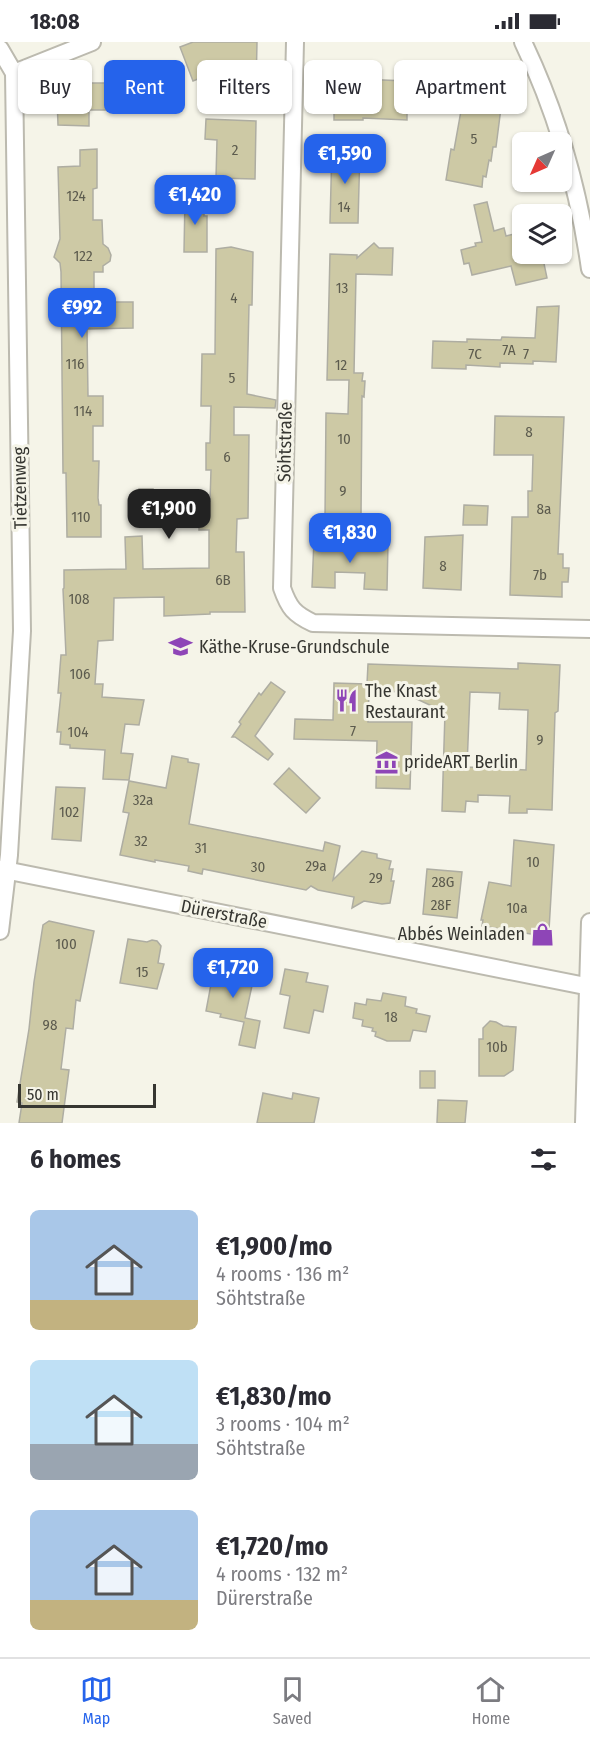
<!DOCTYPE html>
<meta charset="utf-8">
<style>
:root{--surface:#fff;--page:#f7f7f7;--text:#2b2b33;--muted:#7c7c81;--line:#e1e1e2;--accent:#2563eb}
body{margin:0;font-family:"Fira Sans Condensed",sans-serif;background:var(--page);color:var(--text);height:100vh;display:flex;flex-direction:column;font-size:22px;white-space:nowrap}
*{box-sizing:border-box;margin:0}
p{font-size:20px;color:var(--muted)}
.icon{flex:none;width:33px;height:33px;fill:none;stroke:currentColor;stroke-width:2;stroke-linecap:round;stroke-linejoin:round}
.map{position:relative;height:1081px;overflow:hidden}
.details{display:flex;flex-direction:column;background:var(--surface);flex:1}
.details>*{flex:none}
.hud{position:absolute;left:18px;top:18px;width:555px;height:54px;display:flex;gap:12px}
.needle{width:39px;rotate:225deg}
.controls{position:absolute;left:512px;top:90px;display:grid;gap:12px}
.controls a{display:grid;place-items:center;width:60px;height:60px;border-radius:9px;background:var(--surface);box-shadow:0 2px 4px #0004;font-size:30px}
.scale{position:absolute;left:18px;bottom:15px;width:138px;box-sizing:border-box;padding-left:6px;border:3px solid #363631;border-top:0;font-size:16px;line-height:21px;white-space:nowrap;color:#363631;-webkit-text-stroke:4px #f5f4e8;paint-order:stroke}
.price{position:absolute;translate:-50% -51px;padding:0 14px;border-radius:12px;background:var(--accent);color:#fff;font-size:20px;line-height:39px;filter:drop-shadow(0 2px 3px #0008)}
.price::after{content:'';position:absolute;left:50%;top:36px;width:18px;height:14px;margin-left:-9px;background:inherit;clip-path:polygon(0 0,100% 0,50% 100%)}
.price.current{background:#222;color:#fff}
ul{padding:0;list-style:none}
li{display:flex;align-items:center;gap:18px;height:150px;padding:0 30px}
li span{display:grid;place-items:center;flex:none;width:168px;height:120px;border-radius:9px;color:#555}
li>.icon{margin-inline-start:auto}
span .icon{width:72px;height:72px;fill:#fffc;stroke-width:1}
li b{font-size:26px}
h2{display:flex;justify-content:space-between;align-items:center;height:72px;padding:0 30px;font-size:26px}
.chip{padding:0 21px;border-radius:9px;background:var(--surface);box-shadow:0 2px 4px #0004;font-size:21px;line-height:54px}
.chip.current{background:var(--accent);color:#fff}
.status{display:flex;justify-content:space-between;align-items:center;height:42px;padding:0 30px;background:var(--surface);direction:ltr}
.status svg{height:16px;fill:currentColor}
.tab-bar{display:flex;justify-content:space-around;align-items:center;height:84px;border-top:2px solid var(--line);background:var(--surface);font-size:16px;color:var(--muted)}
.tab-bar a{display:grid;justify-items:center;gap:3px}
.tab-bar .current{color:var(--accent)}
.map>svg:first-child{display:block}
.building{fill:#cdc9a5;stroke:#aeada2;stroke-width:1.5;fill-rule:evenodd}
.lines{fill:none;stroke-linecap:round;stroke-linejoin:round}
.minor-casing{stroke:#bcbaaf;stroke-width:20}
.minor{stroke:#fff;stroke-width:16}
.labels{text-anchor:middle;stroke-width:6;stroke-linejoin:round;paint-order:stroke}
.number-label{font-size:15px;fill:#5c5b4e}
.street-label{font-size:18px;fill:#363631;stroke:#f5f4e8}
.poi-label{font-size:18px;fill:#363631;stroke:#f5f4e8;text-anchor:start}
</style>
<div class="status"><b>18:08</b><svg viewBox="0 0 49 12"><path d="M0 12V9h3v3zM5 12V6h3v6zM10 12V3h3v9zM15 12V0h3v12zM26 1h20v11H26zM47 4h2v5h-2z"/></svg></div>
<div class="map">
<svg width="590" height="1081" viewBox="0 0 590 1081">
<rect width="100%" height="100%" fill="#f5f4e8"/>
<g class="building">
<polygon points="193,0 257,0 256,48 224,47 225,26 193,39 180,5"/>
<polygon points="146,19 160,55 142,63 127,27"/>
<polygon points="334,36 407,39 407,78 363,76 363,78 334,78"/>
<polygon points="87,41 105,41 110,46 110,68 89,68 89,84 58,83 57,55 87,54"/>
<polygon points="464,52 502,58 496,105 493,105 491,119 489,118 486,135 483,134 482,145 446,138 451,107 454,108"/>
<polygon points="206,77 256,79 255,137 216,136 217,98 205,97"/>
<polygon points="332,105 360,106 358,181 330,181"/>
<polygon points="97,107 97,146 93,147 93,178 102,178 103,202 108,206 111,213 110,219 103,224 103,230 94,230 94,260 133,260 133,286 87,287 88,354 103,354 103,384 93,384 93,419 99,419 98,456 99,463 101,463 101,495 67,495 66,431 63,431 61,230 60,221 54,215 60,197 58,125 80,124 80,108"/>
<polygon points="185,156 204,156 204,174 207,174 207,210 184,210"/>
<polygon points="487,160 494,189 504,186 506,194 522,190 522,212 542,212 547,236 516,243 511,224 472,233 469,221 464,222 461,208 476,204 475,201 482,200 474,163"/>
<polygon points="374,201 379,206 393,206 392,233 356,232 354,331 363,331 362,339 365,339 364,355 362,354 361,475 325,475 326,371 348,372 349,338 327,338 330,212 357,213 357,216"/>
<polygon points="231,205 253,210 252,263 249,263 247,352 276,358 275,366 234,365 234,393 249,393 248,476 237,477 236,510 244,510 245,570 210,570 210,572 164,574 164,555 114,556 113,598 98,599 95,642 103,642 102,655 144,658 139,683 125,682 121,711 133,712 129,738 103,737 105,708 70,706 70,703 60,702 61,690 57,690 61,651 58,651 61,613 66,613 63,547 64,546 64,528 126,527 125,495 142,494 143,527 209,526 209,488 199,488 200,459 210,459 211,428 206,428 206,401 210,401 211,364 201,364 202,312 215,312 216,207"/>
<polygon points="559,264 556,320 533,319 533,322 500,321 500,325 466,323 466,327 432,326 433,299 467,300 467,297 501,298 502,295 535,296 537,265"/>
<polygon points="495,374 564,375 558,512 563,512 563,526 569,526 568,540 562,540 562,555 510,553 512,475 528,475 528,449 532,449 533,413 494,413"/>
<rect x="139" y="447" width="14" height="14"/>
<polygon points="464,463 488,464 487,483 463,483"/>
<polygon points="463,493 461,548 423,546 425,495"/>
<polygon points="314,498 336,499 336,508 365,509 366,500 388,501 387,548 364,547 365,531 335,530 335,546 312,545"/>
<path d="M518 621 560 623 558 669 555 671 552 768 527 767V771H509L510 754 478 753V760L466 759 465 770 442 769 445 670 408 653V650L369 649 368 680H412L410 747 376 746 377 699 294 697 295 677 333 678 334 641 367 642 368 622 518 627ZM470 650 500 651 499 667 528 668 526 728 467 725Z"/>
<polygon points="271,640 285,650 255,694 273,712 268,718 235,695 232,695 241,682 239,680 259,651 261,653"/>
<polygon points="172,714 188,717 188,720 199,722 189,782 323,809 325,800 340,804 333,838 362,809 377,812 377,816 391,819 389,827 393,827 391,839 394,839 390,861 382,862 364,859 352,866 354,855 318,848 311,844 306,848 203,827 202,832 188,829 189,824 155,818 155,820 120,813 129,771 123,770 129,739 166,746"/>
<polygon points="289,726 320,756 306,771 274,742"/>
<polygon points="56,745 85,746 81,799 52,797"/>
<polygon points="514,798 554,803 549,888 543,894 482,884 483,878 481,878 489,840 511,844"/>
<polygon points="427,827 462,830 457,876 423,872"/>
<polygon points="49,879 94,889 80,959 76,958 73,987 66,986 61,1027 69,1028 62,1081 19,1081 22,1061 17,1060 29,987 34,940 43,883"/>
<polygon points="128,897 147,900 152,898 157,899 161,904 158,921 164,922 157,947 120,941"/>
<polygon points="237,919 242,928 249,930 247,938 253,939 245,976 260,979 255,1006 239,1003 244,980 220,975 221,972 206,969 215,921 228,924"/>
<polygon points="285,927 308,931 306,940 328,944 323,970 314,968 309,991 284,986 290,954 280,952"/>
<polygon points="383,951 406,955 405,964 417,967 416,971 430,974 426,990 413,988 410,999 387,999 375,994 376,990 372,989 373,986 362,984 363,978 353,976 355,961 366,963 367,957 381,959"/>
<polygon points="490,979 496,980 503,984 516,985 513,1028 504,1034 479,1034 479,997 483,997 483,986"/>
<rect x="420" y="1029" width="15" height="17"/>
<polygon points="263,1051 292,1057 293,1051 319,1056 314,1081 257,1081"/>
<polygon points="438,1058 467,1059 465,1081 437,1081"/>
</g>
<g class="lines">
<defs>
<g id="minor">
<path d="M295 0 282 546C289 566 294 572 313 581L590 587"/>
<path d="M523 0C557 71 579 149 590 227"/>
<polyline points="0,7 14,31 22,589 9,813 0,889"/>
<polyline points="14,31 92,0"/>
<polyline points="0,827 590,945"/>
<polyline points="584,1081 590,880"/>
</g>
</defs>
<use href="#minor" class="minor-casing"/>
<use href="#minor" class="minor"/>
</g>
<defs>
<symbol id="school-bare" viewBox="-9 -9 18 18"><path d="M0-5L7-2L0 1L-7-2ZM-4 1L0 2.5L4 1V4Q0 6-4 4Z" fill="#8e45b7" stroke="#f5f4e8" stroke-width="2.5" paint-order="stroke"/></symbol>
<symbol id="restaurant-bare" viewBox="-9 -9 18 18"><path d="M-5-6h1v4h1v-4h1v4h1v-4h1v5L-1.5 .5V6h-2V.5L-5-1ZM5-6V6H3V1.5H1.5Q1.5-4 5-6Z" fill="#8e45b7" stroke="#f5f4e8" stroke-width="2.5" paint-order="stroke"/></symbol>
<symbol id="museum-bare" viewBox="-9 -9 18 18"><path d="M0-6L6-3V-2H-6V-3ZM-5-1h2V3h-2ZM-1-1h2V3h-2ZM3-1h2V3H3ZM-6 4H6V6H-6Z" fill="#8e45b7" stroke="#f5f4e8" stroke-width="2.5" paint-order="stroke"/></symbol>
<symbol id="shop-bare" viewBox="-9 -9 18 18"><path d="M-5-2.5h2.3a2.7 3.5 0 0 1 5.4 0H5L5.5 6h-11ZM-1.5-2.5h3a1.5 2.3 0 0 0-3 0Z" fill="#8e45b7" stroke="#f5f4e8" stroke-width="2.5" paint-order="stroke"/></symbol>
</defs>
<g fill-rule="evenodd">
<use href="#school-bare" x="164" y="588" width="33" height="33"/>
<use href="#restaurant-bare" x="330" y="642" width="33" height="33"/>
<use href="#museum-bare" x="370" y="704" width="33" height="33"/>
<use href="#shop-bare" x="526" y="876" width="33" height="33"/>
</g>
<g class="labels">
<g class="number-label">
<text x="474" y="102">5</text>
<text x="235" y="113">2</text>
<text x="76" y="159">124</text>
<text x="344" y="170">14</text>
<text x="83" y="219">122</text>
<text x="342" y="251">13</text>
<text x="234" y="261">4</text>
<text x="509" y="313">7A</text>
<text x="475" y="317">7C</text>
<text x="526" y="317">7</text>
<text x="75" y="327">116</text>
<text x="341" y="328">12</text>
<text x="232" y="341">5</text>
<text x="83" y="374">114</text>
<text x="529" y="395">8</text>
<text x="344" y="402">10</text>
<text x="227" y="420">6</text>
<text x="343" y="454">9</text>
<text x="544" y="472">8a</text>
<text x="81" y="480">110</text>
<text x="443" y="529">8</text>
<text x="540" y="538">7b</text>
<text x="223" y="543">6B</text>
<text x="79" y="562">108</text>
<text x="80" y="637">106</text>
<text x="353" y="694">7</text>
<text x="78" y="695">104</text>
<text x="540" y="703">9</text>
<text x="143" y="763">32a</text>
<text x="69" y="775">102</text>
<text x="141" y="804">32</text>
<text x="201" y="811">31</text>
<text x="533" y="825">10</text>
<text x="316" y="829">29a</text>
<text x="258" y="830">30</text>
<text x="376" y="841">29</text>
<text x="443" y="845">28G</text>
<text x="441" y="868">28F</text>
<text x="517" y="871">10a</text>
<text x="66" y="907">100</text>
<text x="142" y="935">15</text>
<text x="391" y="980">18</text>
<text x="50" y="988">98</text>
<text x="497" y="1010">10b</text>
</g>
<g class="street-label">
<text transform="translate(285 400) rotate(-89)" y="6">Söhtstraße</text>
<text transform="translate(20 446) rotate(-91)" y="6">Tietzenweg</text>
<text transform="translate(224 872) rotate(11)" y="6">Dürerstraße</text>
</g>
<g class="poi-label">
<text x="199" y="611">Käthe-Kruse-Grundschule</text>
<text x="365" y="655">The Knast<tspan x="365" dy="21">Restaurant</tspan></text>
<text x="404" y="726">prideART Berlin</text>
<text x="525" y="898" text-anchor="end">Abbés Weinladen</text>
</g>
</g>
</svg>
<div class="controls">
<a><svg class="needle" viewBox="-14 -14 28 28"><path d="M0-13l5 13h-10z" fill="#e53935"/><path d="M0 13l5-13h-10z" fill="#7c7c81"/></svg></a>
<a><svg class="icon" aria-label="layers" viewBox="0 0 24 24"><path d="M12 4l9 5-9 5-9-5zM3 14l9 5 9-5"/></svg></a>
</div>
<div class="scale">50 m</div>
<b class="price" style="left:345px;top:143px">€1,590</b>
<b class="price" style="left:195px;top:184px">€1,420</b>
<b class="price" style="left:82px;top:297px">€992</b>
<b class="price current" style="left:169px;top:498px">€1,900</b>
<b class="price" style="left:350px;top:522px">€1,830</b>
<b class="price" style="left:233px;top:957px">€1,720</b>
<div class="hud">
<a class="chip">Buy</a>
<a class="chip current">Rent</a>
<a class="chip">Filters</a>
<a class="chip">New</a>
<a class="chip">Apartment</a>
</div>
</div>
<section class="details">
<h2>6 homes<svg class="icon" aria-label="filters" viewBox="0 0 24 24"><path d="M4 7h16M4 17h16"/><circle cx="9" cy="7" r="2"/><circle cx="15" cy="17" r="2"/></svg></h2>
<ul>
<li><span style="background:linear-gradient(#a9c7e8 75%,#c2b280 0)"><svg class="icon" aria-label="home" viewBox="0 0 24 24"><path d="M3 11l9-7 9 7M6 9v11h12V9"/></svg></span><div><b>€1,900/mo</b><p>4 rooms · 136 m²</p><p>Söhtstraße</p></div></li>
<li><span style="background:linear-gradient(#bfe0f5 70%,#9aa5b1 0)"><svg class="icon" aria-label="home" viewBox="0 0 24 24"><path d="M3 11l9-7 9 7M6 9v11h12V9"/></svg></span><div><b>€1,830/mo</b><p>3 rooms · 104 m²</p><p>Söhtstraße</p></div></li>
<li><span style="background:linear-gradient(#a9c7e8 75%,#c2b280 0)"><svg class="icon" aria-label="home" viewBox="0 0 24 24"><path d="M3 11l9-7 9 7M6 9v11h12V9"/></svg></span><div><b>€1,720/mo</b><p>4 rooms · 132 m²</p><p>Dürerstraße</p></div></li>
</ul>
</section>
<nav class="tab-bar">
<a class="current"><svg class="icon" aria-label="map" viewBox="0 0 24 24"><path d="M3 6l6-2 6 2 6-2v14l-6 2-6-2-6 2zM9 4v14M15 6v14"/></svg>Map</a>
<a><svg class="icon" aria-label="saved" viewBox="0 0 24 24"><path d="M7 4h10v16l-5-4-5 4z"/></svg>Saved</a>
<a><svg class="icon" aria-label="home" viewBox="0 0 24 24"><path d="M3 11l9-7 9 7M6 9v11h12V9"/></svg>Home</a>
</nav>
